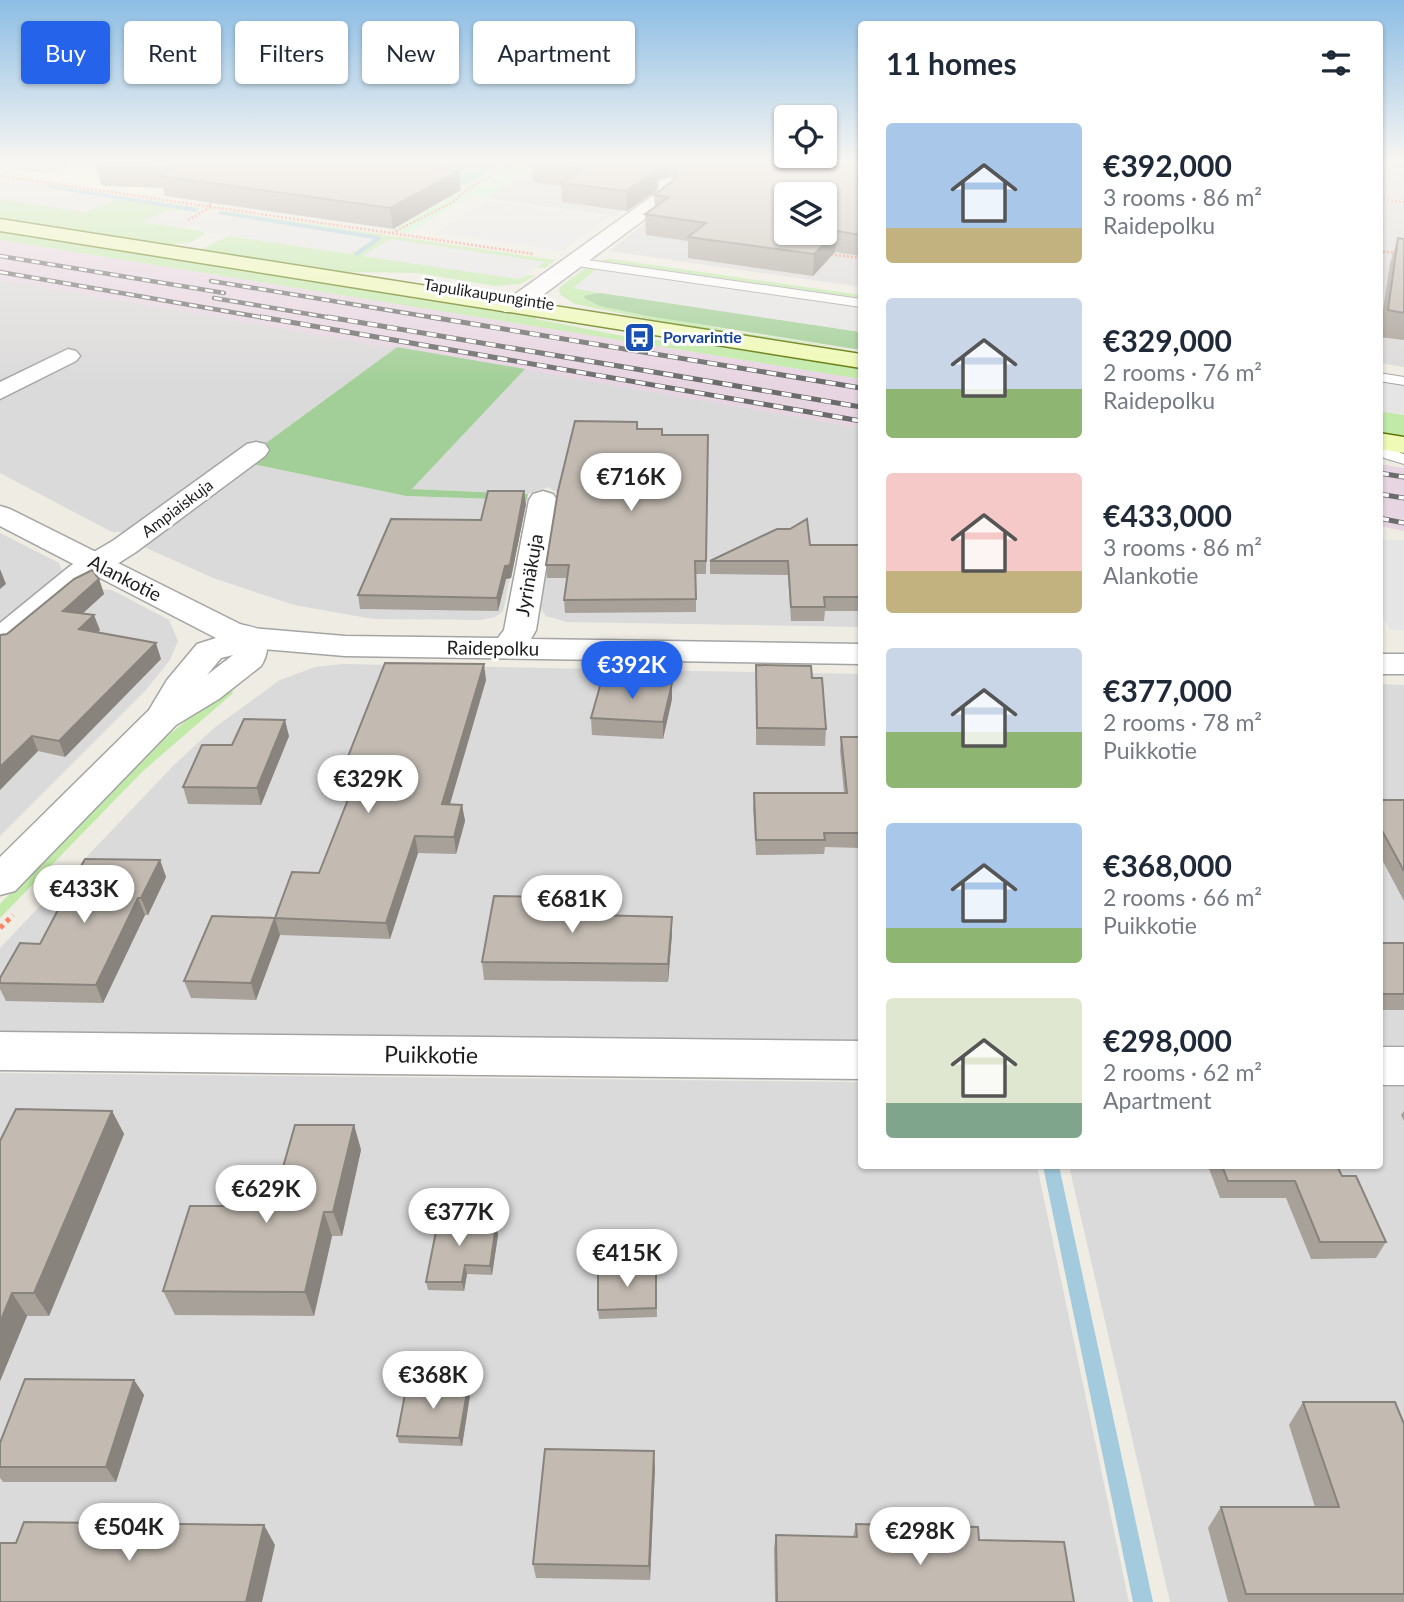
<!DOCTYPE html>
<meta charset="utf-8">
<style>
:root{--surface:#fff;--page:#f2f2f3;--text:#1f2937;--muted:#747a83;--accent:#2563eb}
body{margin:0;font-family:Lato,sans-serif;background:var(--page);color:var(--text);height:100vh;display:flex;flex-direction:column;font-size:26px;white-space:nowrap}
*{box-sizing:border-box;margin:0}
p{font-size:23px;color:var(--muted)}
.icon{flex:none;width:38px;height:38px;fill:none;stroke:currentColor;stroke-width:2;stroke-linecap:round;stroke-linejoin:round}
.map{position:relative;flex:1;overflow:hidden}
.drawer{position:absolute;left:858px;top:21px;width:525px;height:1148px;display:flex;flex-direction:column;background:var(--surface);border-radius:7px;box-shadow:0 2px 5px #0004}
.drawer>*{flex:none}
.banner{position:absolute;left:21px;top:21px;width:665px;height:63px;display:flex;gap:14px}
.fabs{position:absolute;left:774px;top:105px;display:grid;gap:14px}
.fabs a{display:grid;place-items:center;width:63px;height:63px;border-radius:7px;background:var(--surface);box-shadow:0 2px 5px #0004;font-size:35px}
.price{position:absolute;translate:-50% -60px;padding:0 16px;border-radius:24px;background:#fff;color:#222;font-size:23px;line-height:46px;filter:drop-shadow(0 2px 4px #0008)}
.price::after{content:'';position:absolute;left:50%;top:42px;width:21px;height:16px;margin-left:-10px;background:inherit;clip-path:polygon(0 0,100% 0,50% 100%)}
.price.current{background:var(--accent);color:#fff}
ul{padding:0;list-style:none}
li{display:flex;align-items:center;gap:21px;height:175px;padding:0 28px}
li span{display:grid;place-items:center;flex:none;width:196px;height:140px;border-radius:7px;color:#555}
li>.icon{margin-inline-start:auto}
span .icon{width:84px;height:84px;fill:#fffc;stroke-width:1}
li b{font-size:30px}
h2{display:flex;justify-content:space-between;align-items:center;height:84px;padding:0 28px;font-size:30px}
.pill{padding:0 24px;border-radius:7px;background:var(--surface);box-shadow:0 2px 5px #0004;font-size:24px;line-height:63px}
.pill.current{background:var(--accent);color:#fff}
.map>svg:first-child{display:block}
.residential{fill:#dbdada;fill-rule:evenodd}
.industrial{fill:#e8d5e2}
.education{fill:#fbffdc}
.grass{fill:#c1eaa8}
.forest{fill:#a2cf97}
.park{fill:#bffaca}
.pitch{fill:#80dfc4}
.parking{fill:#e5e5e5}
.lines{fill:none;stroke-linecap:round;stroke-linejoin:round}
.stream{fill:#a3cadd;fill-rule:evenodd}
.service-casing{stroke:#a4a4a4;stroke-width:2}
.minor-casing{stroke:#a4a4a4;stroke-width:3}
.tertiary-casing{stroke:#a4a4a4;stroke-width:3}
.secondary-casing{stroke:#5d7603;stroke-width:3}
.path-far1{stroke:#fb8667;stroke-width:2.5;stroke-dasharray:2 2;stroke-linecap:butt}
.path{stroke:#fb8667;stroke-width:5;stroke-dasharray:4.5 4.5;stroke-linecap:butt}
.service{fill:#fff;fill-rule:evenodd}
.minor{fill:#fff;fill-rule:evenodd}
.tertiary{fill:#fff;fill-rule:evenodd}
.secondary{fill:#effab6;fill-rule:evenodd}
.rail-far1-casing{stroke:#6b6b6b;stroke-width:4.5}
.rail-casing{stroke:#6b6b6b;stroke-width:5}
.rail-far1{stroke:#fff;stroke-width:2.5;stroke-dasharray:8;stroke-linecap:butt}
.rail{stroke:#fff;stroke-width:3.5;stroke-dasharray:10;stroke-linecap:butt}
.wall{fill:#a8a199}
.shaded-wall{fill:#88837d}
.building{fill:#c3bbb2;stroke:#88837d;stroke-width:2;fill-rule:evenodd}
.labels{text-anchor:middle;stroke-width:6;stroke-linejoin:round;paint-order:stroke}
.far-street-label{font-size:16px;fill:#1d1d1d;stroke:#fff}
.far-transit-label{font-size:16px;font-weight:bold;fill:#164399;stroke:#fff;text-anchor:start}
.street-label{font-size:19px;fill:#1d1d1d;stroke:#fff}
.near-street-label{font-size:23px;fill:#1d1d1d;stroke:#fff}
</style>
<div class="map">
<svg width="1404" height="1602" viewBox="0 0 1404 1602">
<rect width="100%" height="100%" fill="#efece3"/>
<g class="residential">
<polygon points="549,160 646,194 615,216 486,198"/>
<polygon points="1379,164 1404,166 1404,200 1379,198"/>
<path d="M704 179 861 199V287L609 251ZM786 194H824V233H786Z"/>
<polygon points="1379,201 1404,204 1404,367 1379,363"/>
<polygon points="0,280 79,292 397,347 266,443 242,448 130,532 112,532 0,473 0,400 47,373 45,366 27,369 0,383"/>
<polygon points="525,369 861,428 861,627 567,622 546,616 540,608 559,494 548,487 528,494 412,489"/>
<polygon points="253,464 406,496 527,500 503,611 495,617 481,620 373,619 294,605 213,578 142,546"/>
<polygon points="0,533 59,563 64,575 0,628"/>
<polygon points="86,588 112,590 169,620 178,641 170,660 145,691 0,836 0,647"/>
<polygon points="343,664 861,674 861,1040 0,1032 0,948 173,766 214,728 280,680 315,667"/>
<polygon points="1379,684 1404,685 1404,1045 1379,1045"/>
<polygon points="0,1073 861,1082 861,1166 1037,1166 1129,1602 0,1602"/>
<polygon points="1379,1087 1404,1087 1404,1602 1170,1602 1069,1166 1379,1166"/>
</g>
<g class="industrial">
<polygon points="0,240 861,379 861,428 0,280"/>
<polygon points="1379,464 1404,468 1404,531 1379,526"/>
</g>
<polygon class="education" points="0,160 198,160 149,195 0,173"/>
<g class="grass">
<polygon points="47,185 202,208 193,212 167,210 143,222 201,231 205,234 191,242 166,246 0,221 0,199 86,212 115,198 40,187"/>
<polygon points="219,211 224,211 555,260 545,268 537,268 544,262 363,256 519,279 528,275 535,276 520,284 495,286 417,273 337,272 204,252 203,248 229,236 351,254 373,239 217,214"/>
<polygon points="0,230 535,315 536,319 644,340 699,341 861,365 861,379 0,240"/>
<polygon points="612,259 861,295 861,298 596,261"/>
<polygon points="588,266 598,268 574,288 601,293 586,295 600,306 739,332 861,351 683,326 575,304 561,295 559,291 560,287"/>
<polygon points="1379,411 1404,415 1404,438 1379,435"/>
<polygon points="228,686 233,691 232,694 143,771 0,918 0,904 153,748"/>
</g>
<g class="forest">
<polygon points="601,293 861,332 861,350 648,316 600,306 584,298 586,295"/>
<polygon points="397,347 525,369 412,489 528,494 527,500 406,496 253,464 268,452 266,443"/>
</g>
<polygon class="park" points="513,160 549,160 486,198 470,196 408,233 393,230"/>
<polygon class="pitch" points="300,160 509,160 466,185 295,163"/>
<g class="parking">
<polygon points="0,160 66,160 79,162 49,174 0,167"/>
<polygon points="0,181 40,187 117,199 86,212 0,199"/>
<polygon points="487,201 608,217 563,251 436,233"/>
<polygon points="167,210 207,216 213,213 373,239 351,254 193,230 198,227 188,225 182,228 141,222"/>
<polygon points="391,239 545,262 519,279 362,256"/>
<polygon points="598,268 861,306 861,332 573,288"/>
<polygon points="1379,379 1404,383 1404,415 1379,411"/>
<polygon points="1379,540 1404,540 1404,630 1391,630 1379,612"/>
</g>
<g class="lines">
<g class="stream">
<polygon points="50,185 196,208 199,210 196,212 48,188"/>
<polygon points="220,211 379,236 382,238 357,256 354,254 355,253 374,239 218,214"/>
<polygon points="1043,1166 1059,1166 1153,1602 1133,1602"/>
</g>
<defs>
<g id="service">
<polygon points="574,258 861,299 861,307 570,265 568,262"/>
<polygon points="1379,373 1404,377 1404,385 1379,381"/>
<path d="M1379 438C1389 441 1393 451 1404 454V464L1384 458 1379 452Z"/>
</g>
<g id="minor">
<polygon points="668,177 677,182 673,198 520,312 504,312 501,307 504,302 658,192 659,182"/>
<polygon points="68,349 76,351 80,356 76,361 0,399 0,382"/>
<polygon points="256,442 265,444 269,450 265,456 136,552 92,580 12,647 0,650 0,623 70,566 114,540 247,444"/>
<polygon points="543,491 553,494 557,500 536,630 531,639 861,644 861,664 345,656 251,648 239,645 234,638 239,631 251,628 345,636 498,638 504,630 529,500 533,494"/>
<rect x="1379" y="654" width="25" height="20"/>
<polygon points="0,1032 861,1041 861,1079 0,1070"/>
<rect x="1379" y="1047" width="25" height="38"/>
</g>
<path id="tertiary" d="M0 506 10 509 240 624C246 626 258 627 263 632 272 639 266 659 261 666L219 699 176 725 15 891 0 895V857L149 710 167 680 197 644 216 638 0 526ZM233 655 207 675 221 658Z"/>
<g id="secondary">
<polygon points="0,219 861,354 861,368 0,231"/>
<polygon points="1379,433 1404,437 1404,453 1379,449"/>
</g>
</defs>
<use href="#service" class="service-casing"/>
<use href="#minor" class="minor-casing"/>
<use href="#tertiary" class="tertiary-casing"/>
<use href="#secondary" class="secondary-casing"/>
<g class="path-far1">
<polyline points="1379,162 1404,164"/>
<polyline points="0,176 534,254"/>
<polyline points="1379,199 1404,202"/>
<polyline points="188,220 211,207 209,204 215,201"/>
<polyline points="392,233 453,202 468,189 518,160"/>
<polyline points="1379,251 1404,254"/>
<polyline points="827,254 861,258"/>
</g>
<polyline class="path" points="0,928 13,915"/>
<use href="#service" class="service"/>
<use href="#minor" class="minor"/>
<use href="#tertiary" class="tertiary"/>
<use href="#secondary" class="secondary"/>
<defs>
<g id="rail-far1">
<polyline points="0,256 224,293"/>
<polyline points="0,272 271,319"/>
<polyline points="211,281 442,319"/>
<polyline points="214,298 338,319"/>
</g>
<g id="rail">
<polyline points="261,317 861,421"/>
<polyline points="328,317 861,407"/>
<polyline points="431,317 861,388"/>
<polyline points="1379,473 1404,477"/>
<polyline points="1379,494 1404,498"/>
<polyline points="1379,518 1404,523"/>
</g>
</defs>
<use href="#rail-far1" class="rail-far1-casing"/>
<use href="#rail" class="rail-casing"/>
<use href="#rail-far1" class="rail-far1"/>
<use href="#rail" class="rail"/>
</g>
<g class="wall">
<polygon points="106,160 461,190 393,229 165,196 163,188 102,186 96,167"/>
<polygon points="536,160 861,160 861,256 835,252 813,276 688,258 688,241 646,235 645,214 655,208 654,195 675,178 669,175 658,180 656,191 627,211 562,202 561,186 533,182 531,163"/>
<polygon points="1398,238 1404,239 1404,340 1379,337 1390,263"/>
<polygon points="638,429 662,435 708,435 706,574 696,574 696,612 565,613 564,600 567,578 547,578 546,565"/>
<polygon points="526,504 511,578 506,579 498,611 360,609 358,595 481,520"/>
<polygon points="810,545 861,545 861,611 825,611 824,621 791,621 788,575 710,574 710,561"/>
<polygon points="99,579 104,594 82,613 100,630 97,633 161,659 65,757 38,751 0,790 0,635 7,634"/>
<polygon points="756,665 812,678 826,729 825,746 756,745"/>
<polygon points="486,680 450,804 462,805 465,821 456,854 418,853 390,939 280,935 256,1000 191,998 184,981 275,918 319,873 357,775 350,775 347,759"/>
<polygon points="672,683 672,699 663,739 592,735 591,718"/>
<polygon points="289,736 261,805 188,804 183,787 232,745"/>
<polygon points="841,737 861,737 861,848 825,847 824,854 756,855 753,808 754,793 844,793 840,751"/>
<polygon points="1379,800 1404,800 1404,901 1379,854"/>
<polygon points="160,860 166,877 148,915 145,915 103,1003 6,1001 0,989 0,978"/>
<polygon points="558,914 672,934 668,982 484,980 482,962"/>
<rect x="1379" y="943" width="25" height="67"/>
<polygon points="112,1111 124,1134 49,1316 27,1316 0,1381 0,1141"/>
<polygon points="1404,1111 1404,1121 1401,1115"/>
<polygon points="354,1125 361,1150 342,1236 332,1236 314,1316 175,1315 163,1291 272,1206"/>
<polygon points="1208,1166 1337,1166 1342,1176 1386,1242 1376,1258 1311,1259 1286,1198 1220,1198"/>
<polygon points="476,1226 496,1226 498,1235 492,1275 467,1274 464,1291 428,1290 426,1282"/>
<polygon points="656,1268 657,1317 599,1319 598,1310"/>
<polygon points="134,1380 144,1395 116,1482 3,1482 0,1478 0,1443"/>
<polygon points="468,1387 470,1395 462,1446 399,1443 397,1436"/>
<polygon points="1303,1402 1404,1424 1404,1602 1228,1602 1208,1528 1221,1507 1315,1507 1289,1425"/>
<polygon points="655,1467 650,1580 536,1578 533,1564"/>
<polygon points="856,1524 979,1540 1074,1602 775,1602 774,1548 776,1535 853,1537"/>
</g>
<g class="shaded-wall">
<polygon points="669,160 669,175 658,180 656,191 627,211 626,191 657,161"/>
<polygon points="459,171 461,190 393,229 390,208"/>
<polygon points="837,231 835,252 813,276 814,254"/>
<polygon points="524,491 526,504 511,578 506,579 498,611 497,598"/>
<polygon points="0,569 6,584 0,589"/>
<polygon points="99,579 104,594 69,626 63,611"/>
<polygon points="94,615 100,630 84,645 79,629"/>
<polygon points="156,643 161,659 65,757 59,741"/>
<polygon points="484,664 486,680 445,821 442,804"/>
<polygon points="672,683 672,699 663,739 663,722"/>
<polygon points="285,720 289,736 261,805 257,788"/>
<polygon points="32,736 38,751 0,790 0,767"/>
<polygon points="462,805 465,821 456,854 454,837"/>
<polygon points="415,836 418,853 390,939 386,923"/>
<polygon points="160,860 166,877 148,915 141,898"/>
<polygon points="556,897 558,914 553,914"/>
<polygon points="138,898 145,915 103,1003 96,985"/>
<polygon points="672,917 672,934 668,982 668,964"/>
<polygon points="275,918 280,935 256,1000 251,983"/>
<polygon points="112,1111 124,1134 49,1316 34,1293"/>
<polygon points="354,1125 361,1150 342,1236 333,1212"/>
<polygon points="324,1212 332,1236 314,1316 305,1292"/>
<polygon points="496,1226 498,1235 492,1275 490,1266"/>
<polygon points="465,1265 467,1274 464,1291 462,1282"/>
<polygon points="12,1293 27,1316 0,1381 0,1322"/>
<polygon points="134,1380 144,1395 116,1482 106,1467"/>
<polygon points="468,1387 470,1395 462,1446 459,1438"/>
<polygon points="654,1451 655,1467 650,1580 649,1566"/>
<polygon points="264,1525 275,1545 262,1602 246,1602"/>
</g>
<g class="building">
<polygon points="106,160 375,160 459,171 390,208 160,176 170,169 96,167"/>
<polygon points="536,160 658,160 657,161 655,171 626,191 561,183 583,169 531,163"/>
<path d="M676 160H861V235L837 231 814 254 688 237 706 223 645 214 669 197 654 195 675 179 679 162ZM786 194H824V233H786Z"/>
<polygon points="1398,238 1404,239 1404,313 1388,310"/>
<polygon points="575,421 637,422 637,429 662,429 662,435 708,435 706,561 695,561 696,599 564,600 569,565 546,565 558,491"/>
<polygon points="488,491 524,491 510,565 505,566 497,598 358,595 391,519 481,520"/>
<polygon points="807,519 810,545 861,545 861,597 824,597 825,607 791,607 788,561 710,561 777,529 790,529"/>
<polygon points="92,570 99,579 63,611 94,615 79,629 156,643 59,741 32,736 0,767 0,635 7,634 74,579"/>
<polygon points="385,663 484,664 442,804 462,805 454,837 415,836 386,923 275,918 251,983 184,981 212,916 275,918 292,872 319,873 364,759 347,759"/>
<polygon points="756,665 811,666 812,678 822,678 826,729 757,728"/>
<polygon points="602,679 672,683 663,722 591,718"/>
<polygon points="244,719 285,720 257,788 183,787 202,745 232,745"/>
<polygon points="841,737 861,737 861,833 824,833 825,840 756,840 754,793 847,793"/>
<polygon points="1379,800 1404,800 1404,871 1379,825"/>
<polygon points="85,859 160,860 141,898 138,898 96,985 0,983 0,978 20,943 40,944"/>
<polygon points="494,896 556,897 553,914 672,917 668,964 482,962"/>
<rect x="1379" y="943" width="25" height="51"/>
<polygon points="16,1109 112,1111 34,1293 12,1293 0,1322 0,1141"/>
<polygon points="295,1125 354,1125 333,1212 324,1212 305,1292 163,1291 190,1206 272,1206"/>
<polygon points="1222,1166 1337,1166 1342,1176 1356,1176 1386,1242 1320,1242 1295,1181 1228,1181"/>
<polygon points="439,1216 475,1217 473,1226 496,1226 490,1266 465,1265 462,1282 426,1282"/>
<polygon points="656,1268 656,1308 598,1310 598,1271"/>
<polygon points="25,1379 134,1380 106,1467 0,1467 0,1443"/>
<polygon points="407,1384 468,1387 459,1438 397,1436"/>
<polygon points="1303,1402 1395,1402 1404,1424 1404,1594 1246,1594 1221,1507 1339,1507"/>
<polygon points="545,1449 654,1451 649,1566 533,1564"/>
<polygon points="24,1522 264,1525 246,1602 0,1602 0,1543 16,1543"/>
<polygon points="856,1524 978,1527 979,1540 1064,1542 1074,1602 777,1602 776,1535 857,1537"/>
</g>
<linearGradient id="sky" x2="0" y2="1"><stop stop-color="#8cbde4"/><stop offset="0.42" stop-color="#f8f6f2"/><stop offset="1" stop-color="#f8f6f2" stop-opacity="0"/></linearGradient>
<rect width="1404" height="384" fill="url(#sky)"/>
<defs>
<symbol id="bus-square" viewBox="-11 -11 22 22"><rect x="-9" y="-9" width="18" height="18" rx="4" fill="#1a4fb4" stroke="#fff"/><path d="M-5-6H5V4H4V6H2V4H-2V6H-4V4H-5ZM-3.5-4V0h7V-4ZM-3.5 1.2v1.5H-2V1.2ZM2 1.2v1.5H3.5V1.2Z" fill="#fff"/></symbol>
</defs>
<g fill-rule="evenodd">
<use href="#bus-square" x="622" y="320" width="35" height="35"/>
</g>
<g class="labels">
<g class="far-street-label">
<text transform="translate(489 294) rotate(9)" y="6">Tapulikaupungintie</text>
<text transform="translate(177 508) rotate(-37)" y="6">Ampiaiskuja</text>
</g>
<g class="far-transit-label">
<text x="663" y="343">Porvarintie</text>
</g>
<g class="street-label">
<text transform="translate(529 575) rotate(-80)" y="7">Jyrinäkuja</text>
<text transform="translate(125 578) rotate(27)" y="7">Alankotie</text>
<text transform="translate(493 648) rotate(1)" y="7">Raidepolku</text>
</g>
<g class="near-street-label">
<text transform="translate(431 1055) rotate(1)" y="8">Puikkotie</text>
</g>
</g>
</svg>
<div class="fabs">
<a><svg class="icon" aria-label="locate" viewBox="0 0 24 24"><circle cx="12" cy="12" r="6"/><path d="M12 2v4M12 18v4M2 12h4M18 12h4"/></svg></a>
<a><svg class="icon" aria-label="layers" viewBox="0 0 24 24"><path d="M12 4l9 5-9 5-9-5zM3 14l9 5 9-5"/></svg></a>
</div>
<b class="price" style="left:631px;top:513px">€716K</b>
<b class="price current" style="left:632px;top:701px">€392K</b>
<b class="price" style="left:368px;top:815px">€329K</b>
<b class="price" style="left:84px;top:925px">€433K</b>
<b class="price" style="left:572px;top:935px">€681K</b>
<b class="price" style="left:266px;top:1225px">€629K</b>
<b class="price" style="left:459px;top:1248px">€377K</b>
<b class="price" style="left:627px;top:1289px">€415K</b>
<b class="price" style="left:433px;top:1411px">€368K</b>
<b class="price" style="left:129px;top:1563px">€504K</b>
<b class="price" style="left:920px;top:1567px">€298K</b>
<div class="banner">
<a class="pill current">Buy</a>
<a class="pill">Rent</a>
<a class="pill">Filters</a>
<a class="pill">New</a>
<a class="pill">Apartment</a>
</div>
<section class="drawer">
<h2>11 homes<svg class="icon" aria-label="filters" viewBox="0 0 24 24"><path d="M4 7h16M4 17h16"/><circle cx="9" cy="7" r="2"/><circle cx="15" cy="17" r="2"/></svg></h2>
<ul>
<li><span style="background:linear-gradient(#a9c7e8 75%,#c2b280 0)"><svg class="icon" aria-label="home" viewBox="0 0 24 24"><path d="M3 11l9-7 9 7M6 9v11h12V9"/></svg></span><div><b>€392,000</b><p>3 rooms · 86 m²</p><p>Raidepolku</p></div></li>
<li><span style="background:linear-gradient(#c9d6e8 65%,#8fb573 0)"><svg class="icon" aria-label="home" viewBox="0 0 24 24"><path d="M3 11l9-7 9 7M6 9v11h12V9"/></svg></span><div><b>€329,000</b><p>2 rooms · 76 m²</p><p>Raidepolku</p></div></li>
<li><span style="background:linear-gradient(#f6c9c9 70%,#c2b280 0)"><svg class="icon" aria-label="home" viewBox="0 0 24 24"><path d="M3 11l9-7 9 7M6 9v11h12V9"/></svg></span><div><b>€433,000</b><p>3 rooms · 86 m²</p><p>Alankotie</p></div></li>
<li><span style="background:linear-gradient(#c9d6e8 60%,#8fb573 0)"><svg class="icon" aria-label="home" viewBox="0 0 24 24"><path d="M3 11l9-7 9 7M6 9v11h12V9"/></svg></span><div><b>€377,000</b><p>2 rooms · 78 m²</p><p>Puikkotie</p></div></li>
<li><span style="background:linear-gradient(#a9c7e8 75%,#8fb573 0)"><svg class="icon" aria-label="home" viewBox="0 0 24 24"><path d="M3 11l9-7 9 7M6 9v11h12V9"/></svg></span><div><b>€368,000</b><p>2 rooms · 66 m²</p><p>Puikkotie</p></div></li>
<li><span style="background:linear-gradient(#dfe7d0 75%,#7fa58c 0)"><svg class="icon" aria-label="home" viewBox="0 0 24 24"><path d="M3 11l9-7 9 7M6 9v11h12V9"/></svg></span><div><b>€298,000</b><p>2 rooms · 62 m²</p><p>Apartment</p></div></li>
</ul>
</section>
</div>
